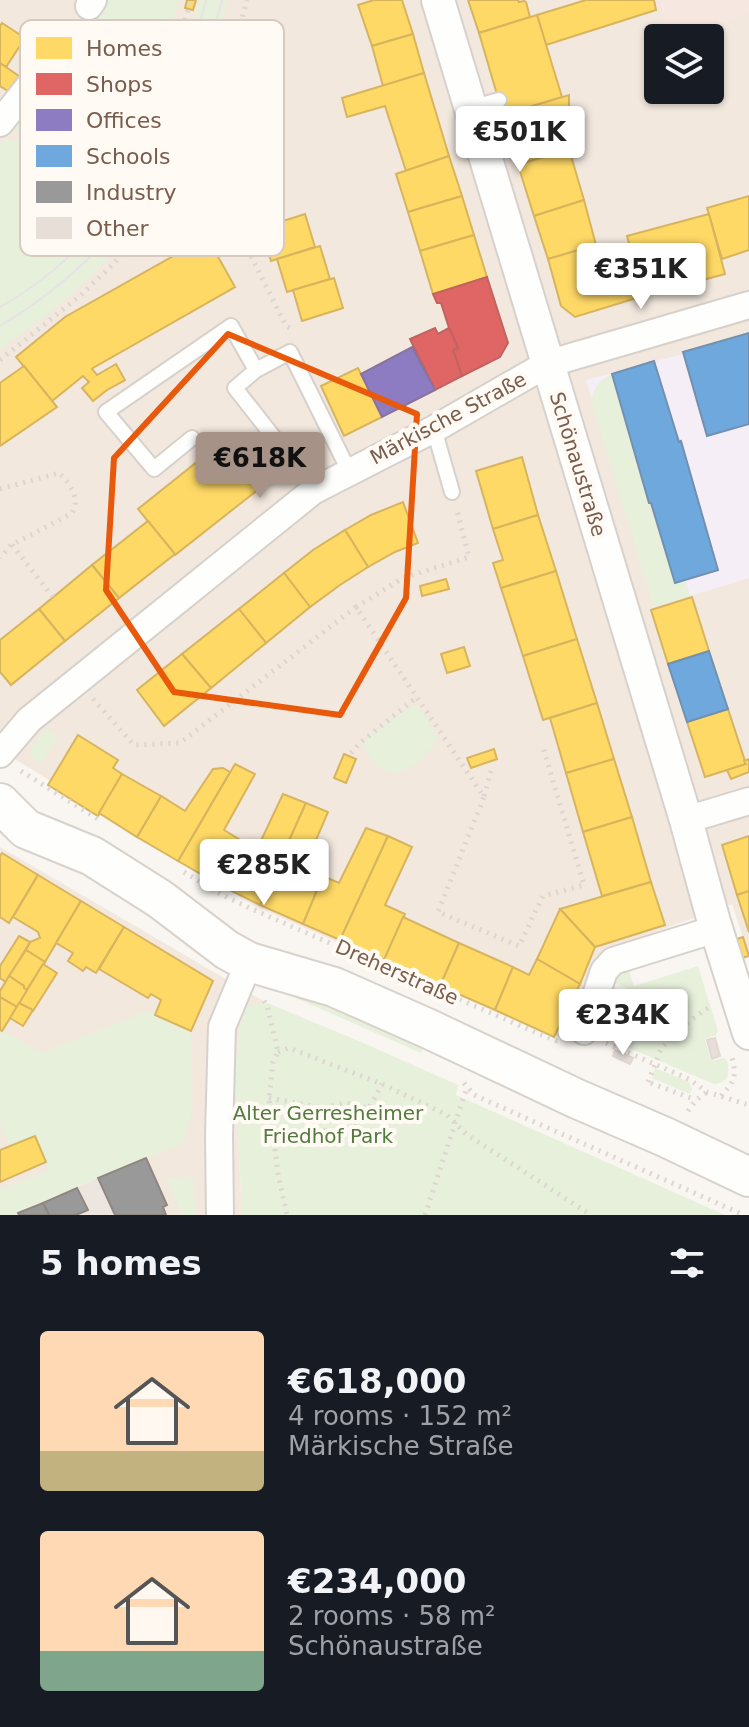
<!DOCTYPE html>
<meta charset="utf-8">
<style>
:root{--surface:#171b24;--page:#242831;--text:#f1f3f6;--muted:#9ea1a6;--accent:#a69286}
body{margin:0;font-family:"DejaVu Sans",sans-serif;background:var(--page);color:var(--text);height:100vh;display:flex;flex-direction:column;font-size:30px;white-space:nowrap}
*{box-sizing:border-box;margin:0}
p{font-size:26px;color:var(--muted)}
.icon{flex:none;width:44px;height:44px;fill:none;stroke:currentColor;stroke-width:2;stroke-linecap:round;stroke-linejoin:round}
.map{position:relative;height:1215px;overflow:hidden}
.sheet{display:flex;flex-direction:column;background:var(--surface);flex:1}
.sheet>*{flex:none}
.controls{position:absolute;left:644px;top:24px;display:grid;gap:16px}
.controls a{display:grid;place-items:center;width:80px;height:80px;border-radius:8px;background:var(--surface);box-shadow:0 2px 6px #0004;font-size:40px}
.price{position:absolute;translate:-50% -68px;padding:0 18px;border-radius:8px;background:#fff;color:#222;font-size:26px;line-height:52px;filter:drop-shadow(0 2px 4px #0008)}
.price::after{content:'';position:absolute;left:50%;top:48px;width:24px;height:18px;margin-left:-12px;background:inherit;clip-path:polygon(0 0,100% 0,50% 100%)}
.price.on{background:var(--accent);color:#111}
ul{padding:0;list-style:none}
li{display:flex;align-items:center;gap:24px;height:200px;padding:0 40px}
li span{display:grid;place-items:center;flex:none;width:224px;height:160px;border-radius:8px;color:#555}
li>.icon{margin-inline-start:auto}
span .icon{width:96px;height:96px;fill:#fffc;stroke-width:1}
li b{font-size:34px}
h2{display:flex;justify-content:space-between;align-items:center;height:96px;padding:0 40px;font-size:34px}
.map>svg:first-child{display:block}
.residential{fill:#f2e8de;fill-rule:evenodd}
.commercial{fill:#f6e8e1}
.industrial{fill:#ede5e0}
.education{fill:#f6eef6}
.green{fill:#e7f0db}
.homes{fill:#ffd966;stroke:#d7b45e;stroke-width:2}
.shops{fill:#e06666;stroke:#c1635e;stroke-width:2}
.offices{fill:#8e7cc3;stroke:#8872a0;stroke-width:2}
.schools{fill:#6fa8dc;stroke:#7291b1;stroke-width:2}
.industry{fill:#999;stroke:#908782;stroke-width:2}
.building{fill:#e6ded7;stroke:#e2d8d2;stroke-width:2}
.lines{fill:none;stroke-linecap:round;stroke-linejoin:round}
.service-casing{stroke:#d7d1cb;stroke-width:18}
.minor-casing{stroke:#d7d1cb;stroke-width:30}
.tertiary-casing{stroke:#d7d1cb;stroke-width:36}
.secondary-casing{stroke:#d9d2cb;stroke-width:42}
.path{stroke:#dcd5d0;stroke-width:5;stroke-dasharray:2 6;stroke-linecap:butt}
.service{stroke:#fefefd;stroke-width:14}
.minor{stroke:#fefefd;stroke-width:26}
.tertiary{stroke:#fefefd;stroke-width:32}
.secondary{stroke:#fefefd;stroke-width:38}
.tram{stroke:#e6e3e7;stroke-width:2}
.marked{fill:none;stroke:#e8590c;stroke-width:6;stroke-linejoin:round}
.labels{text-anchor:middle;stroke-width:8;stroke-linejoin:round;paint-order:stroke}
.street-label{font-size:20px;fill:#7a5c4d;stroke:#fffaf3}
.park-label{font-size:20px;fill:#537a41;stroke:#fffaf3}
.key{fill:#fffaf3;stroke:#d7cbc1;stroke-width:2}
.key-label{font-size:22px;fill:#7a5c4d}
</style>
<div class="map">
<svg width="749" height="1215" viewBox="0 0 749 1215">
<rect width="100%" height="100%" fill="#f9f5f0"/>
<g class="residential">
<path d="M0 0H749V956L732 904 603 951 569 1041 494 1011 253 905 0 750ZM658 38H710V90H658Z"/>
<polygon points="0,847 265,1002 242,1010 235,1072 242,1215 0,1215"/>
</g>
<polygon class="commercial" points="660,0 749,0 749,12 686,38 667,38"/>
<polygon class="industrial" points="98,1178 115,1215 76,1215 87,1209 77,1188"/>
<polygon class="education" points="749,336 749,578 654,607 586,380"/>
<g class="green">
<polygon points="107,0 179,0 174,17 135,110 68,63"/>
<polygon points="200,0 228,0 207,75 216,78 188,149 182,148 154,128 165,105 186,42 188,42"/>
<path d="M49 80H54L144 143 178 164C147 228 95 276 40 320 27 330 13 339 0 350V145L5 138C12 142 17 142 19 134L14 126 44 83Z"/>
<path d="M611 375 674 583 686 581 690 596 654 607 591 401C594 389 598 380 611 375Z"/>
<path d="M415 704 426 718 438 740 419 762 397 774C376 768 370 763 363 743L379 728Z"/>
<polygon points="46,728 58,737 41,763 32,758 30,748"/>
<path d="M698 966 718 1031 716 1035 705 1039 711 1061 723 1058 726 1059C731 1072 729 1083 714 1084L610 1040 630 990 614 982 617 972 628 968 634 986Z"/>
<polygon points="276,982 423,1048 421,1053 264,984"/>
<polygon points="265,1002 361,1042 458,1085 456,1095 725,1215 242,1215 235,1072 242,1009"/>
<polygon points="148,1011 191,1031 191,1115 183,1143 11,1215 0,1215 0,1189 49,1171 35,1136 10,1146 0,1123 0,1034 2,1031 42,1053"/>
<polygon points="655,1068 689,1082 692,1090 690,1094 652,1078"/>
<polygon points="193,1177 196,1215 182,1215 166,1178"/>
</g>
<g class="homes">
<polygon points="187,0 196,0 193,10 185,8"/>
<polygon points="374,0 402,0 413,34 372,46 358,5"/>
<polygon points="468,0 518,0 519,2 524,1 526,2 530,17 479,33"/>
<polygon points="586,0 654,0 656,10 546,45 537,15"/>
<polygon points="537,15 562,97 503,115 479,33"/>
<polygon points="2,23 25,38 6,67 0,63 0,26"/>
<polygon points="413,34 424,73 383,86 372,46"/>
<polygon points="0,63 19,76 8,91 0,86"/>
<polygon points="424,73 449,156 406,171 385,106 347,117 342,98"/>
<polygon points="569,95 569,149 518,165 503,115"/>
<polygon points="569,149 584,200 534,216 518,165"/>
<polygon points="449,156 462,196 408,212 396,174"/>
<polygon points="462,196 474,235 420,251 408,212"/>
<polygon points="749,196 749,250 722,259 707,208"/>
<polygon points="584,200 596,245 548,259 534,216"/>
<polygon points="305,214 315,247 271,261 261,228"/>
<polygon points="709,214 725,274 643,296 627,236"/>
<polygon points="474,235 487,277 433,294 420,251"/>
<polygon points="207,237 235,287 93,368 92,369 97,375 116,364 125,380 107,390 93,401 82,388 89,382 83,376 52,401 16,357 65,317"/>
<polygon points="596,245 603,268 633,260 643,296 575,317 561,306 548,259"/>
<polygon points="320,246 330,279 287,292 277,259"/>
<polygon points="334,278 343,308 302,321 293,290"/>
<polygon points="24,366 57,407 0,446 0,383"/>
<polygon points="358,368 382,417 344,436 321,386"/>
<polygon points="232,434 269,481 175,555 138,509"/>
<polygon points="522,457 538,515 493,529 476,471"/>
<polygon points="403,502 418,543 395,552 368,567 345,530 371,515"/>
<polygon points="538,515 556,571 501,588 493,563 503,560 493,529"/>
<polygon points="148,521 175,554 119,598 92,565"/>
<polygon points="345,530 368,567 340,585 310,607 284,573 313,550"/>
<polygon points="92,565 119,598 65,641 39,609"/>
<polygon points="556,571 577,639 523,656 501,588"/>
<polygon points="284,573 310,607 266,643 239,609"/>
<polygon points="446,579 449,589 422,596 420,586"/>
<polygon points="692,597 709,651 668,664 651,610"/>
<polygon points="39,609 65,641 11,685 0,672 0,640"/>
<polygon points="239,609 266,643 211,688 182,654"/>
<polygon points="577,639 597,703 543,720 523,656"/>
<polygon points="464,647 470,666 447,673 441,654"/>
<polygon points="182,654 211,688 164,726 137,690"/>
<polygon points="597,703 614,759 566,773 550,718"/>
<polygon points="728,709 746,764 705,777 687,722"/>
<polygon points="78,735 118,760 113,768 122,774 98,816 48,785"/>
<polygon points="494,749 497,759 471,768 467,758"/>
<polygon points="344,754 356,759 346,783 334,778"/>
<polygon points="614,759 632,817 583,832 566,773"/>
<polygon points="749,759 749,772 731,779 727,770 746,764 744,761"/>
<polygon points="235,764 255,774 224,830 242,841 218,884 178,861"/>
<polygon points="223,768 230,772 178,861 137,837 161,796 185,811 213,769"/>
<polygon points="122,774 161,796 137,837 99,813"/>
<polygon points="283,794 306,803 260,905 218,884 242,841 258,847"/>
<polygon points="306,803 328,812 304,868 323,876 303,924 260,905"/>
<polygon points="632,817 651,882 602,896 583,832"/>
<polygon points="366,828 388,836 340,940 303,924 323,876 339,883"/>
<polygon points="388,836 412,847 385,905 405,914 384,960 340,940"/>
<polygon points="749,836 749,891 737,895 722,845"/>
<polygon points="2,853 38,875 9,923 0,917 0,856"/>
<polygon points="38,875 81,901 45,962 26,950 30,942 40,938 38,932 13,917"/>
<polygon points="651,882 665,925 595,947 560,909"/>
<polygon points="749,891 749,932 737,895"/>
<polygon points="81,901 124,927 96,973 86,967 83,971 68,961 73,953 56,943"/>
<polygon points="560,909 595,947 580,984 537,959"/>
<polygon points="403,917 459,943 440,986 384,960"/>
<polygon points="124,927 213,981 191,1031 155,1015 161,1000 151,994 148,998 99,969"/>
<polygon points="19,936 30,942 6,982 0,978 0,966"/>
<polygon points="743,937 749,956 742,958 737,939"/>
<polygon points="459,943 513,967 495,1010 440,986"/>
<polygon points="26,950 45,962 27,990 24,988 24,986 9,976"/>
<polygon points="537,959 580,984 554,1037 495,1010 513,967 529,975"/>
<polygon points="43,964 57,973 33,1011 19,1003"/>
<polygon points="9,976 24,986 24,988 27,990 17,1007 0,997 0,991"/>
<polygon points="0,997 17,1007 2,1031 0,1030"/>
<polygon points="19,1003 33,1010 23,1026 10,1018"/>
<polygon points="35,1136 46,1162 0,1182 0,1150"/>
</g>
<g class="shops">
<polygon points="487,277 508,343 500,357 462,376 453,350 458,348 449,328 441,303 437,303 433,294"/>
<polygon points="435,328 438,334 449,328 458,348 453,350 462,376 435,390 410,339"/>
</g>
<polygon class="offices" points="412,347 435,390 382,417 361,374"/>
<g class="schools">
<polygon points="749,333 749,424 707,436 683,352"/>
<polygon points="654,361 679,442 681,441 718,570 675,583 651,503 649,503 612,374"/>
<polygon points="709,651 728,709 687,722 668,664"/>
</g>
<g class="industry">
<polygon points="146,1158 167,1205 163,1207 166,1215 115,1215 98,1178"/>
<polygon points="77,1188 88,1210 76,1215 49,1215 43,1203"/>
<polygon points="43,1203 49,1215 19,1215 18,1213"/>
</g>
<g class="building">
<polygon points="715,1038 720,1056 712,1059 707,1040"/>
<polygon points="615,1050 633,1058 630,1064 613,1056"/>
</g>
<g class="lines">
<defs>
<g id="service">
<polyline points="471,108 499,100"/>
<polyline points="434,429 452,492"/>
<polyline points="192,438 154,469 106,412 231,326 256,370"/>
<polyline points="279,444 235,388 256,370 290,352 349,471"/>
</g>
<g id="minor">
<polyline points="89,6 93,0"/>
<polyline points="0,123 46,65"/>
<polyline points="0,754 29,720 313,491 434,429 547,364 749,305"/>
<polyline points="686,820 749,801"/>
<polyline points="584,1031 604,971 613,961 716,929"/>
<polyline points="220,1215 219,1135 222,1027 249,962"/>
</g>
<polyline id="tertiary" points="438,0 686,820 714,922 749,1033"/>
<polyline id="secondary" points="0,803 26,829 92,856 160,899 227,950 249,962 334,987 429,1029 575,1098 665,1137 749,1177"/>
</defs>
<use href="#service" class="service-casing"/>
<use href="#minor" class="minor-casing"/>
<use href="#tertiary" class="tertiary-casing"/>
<use href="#secondary" class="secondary-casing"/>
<g class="path">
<polyline points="67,79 170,150 182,156 196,156 217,168 222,176 234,222 286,326 293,330"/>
<polyline points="135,126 151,114 179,40 191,0"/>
<polyline points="0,360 81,295 111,266 139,236 196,156 226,76 247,0"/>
<path d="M0 489 59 473C70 483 82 500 71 514L11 545 0 558"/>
<polyline points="12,545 53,597"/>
<polyline points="356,607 403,578 469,557 457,511"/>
<polyline points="93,699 134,745 180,743 356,607 484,797 438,912 519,946 543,896 584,885 542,744"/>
<polyline points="351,753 360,743 417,697"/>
<polyline points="21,771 101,821"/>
<polyline points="484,796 491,771"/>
<polyline points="184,872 220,894 254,910 537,1033 557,1041 561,1040"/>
<polyline points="264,1001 267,1005 278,1052 273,1062 269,1098 278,1174 287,1215"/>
<polyline points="606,1043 689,1079 707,1092 749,1105"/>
<polyline points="278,1052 289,1048 382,1084 447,1115 466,1134 591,1215"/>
<polyline points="648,1082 661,1049 680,1028 712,1005"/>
<polyline points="464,1083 474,1095 744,1215"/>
<polyline points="651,1083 696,1100"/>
<path d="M721 1096C734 1082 737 1077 732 1058"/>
<polyline points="269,1098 322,1108 346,1103 369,1108 382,1084"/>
<path d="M297 1103C306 1141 351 1138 369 1108"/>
<polyline points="688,1111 696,1100 707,1092"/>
<polyline points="425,1215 467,1087"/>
</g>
<use href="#service" class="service"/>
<use href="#minor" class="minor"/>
<use href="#tertiary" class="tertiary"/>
<use href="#secondary" class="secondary"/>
<g class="tram">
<path d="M0 307C80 263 141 183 175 99 188 67 197 33 206 0"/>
<path d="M0 326C84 276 151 203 188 112 202 76 212 38 222 0"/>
</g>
</g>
<path class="marked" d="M228 334 417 414 406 598 340 715 174 692 106 590 114 458Z"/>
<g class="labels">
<g class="street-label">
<text transform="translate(448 418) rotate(-28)" y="7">Märkische Straße</text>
<text transform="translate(578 464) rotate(73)" y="7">Schönaustraße</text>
<text transform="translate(397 972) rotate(24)" y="7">Dreherstraße</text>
</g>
<g class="park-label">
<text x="328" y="1120">Alter Gerresheimer<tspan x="328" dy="23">Friedhof Park</tspan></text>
</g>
</g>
<rect x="20" y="20" width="264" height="236" rx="12" class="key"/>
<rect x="36" y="37" width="36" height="22" fill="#ffd966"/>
<rect x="36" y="73" width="36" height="22" fill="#e06666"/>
<rect x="36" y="109" width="36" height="22" fill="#8e7cc3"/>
<rect x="36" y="145" width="36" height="22" fill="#6fa8dc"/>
<rect x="36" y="181" width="36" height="22" fill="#999"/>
<rect x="36" y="217" width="36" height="22" fill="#e6ded7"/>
<g class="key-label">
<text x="86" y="56">Homes</text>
<text x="86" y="92">Shops</text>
<text x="86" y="128">Offices</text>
<text x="86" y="164">Schools</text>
<text x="86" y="200">Industry</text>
<text x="86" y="236">Other</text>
</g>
</svg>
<div class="controls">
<a><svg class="icon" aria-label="layers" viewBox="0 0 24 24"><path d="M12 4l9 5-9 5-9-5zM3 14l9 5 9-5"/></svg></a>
</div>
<b class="price" style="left:520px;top:174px">€501K</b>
<b class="price" style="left:641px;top:311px">€351K</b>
<b class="price on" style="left:260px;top:500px">€618K</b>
<b class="price" style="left:264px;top:907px">€285K</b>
<b class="price" style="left:623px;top:1057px">€234K</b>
</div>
<section class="sheet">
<h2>5 homes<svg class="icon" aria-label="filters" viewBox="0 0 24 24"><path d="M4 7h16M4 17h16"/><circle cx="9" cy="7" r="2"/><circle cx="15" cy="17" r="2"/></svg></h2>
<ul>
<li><span style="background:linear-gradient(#ffd9b3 75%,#c2b280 0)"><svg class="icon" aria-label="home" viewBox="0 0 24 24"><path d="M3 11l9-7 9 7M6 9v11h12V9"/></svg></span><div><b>€618,000</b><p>4 rooms · 152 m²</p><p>Märkische Straße</p></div></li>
<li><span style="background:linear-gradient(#ffd9b3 75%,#7fa58c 0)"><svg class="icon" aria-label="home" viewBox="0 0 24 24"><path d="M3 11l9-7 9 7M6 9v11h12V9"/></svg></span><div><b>€234,000</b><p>2 rooms · 58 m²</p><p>Schönaustraße</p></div></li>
</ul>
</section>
